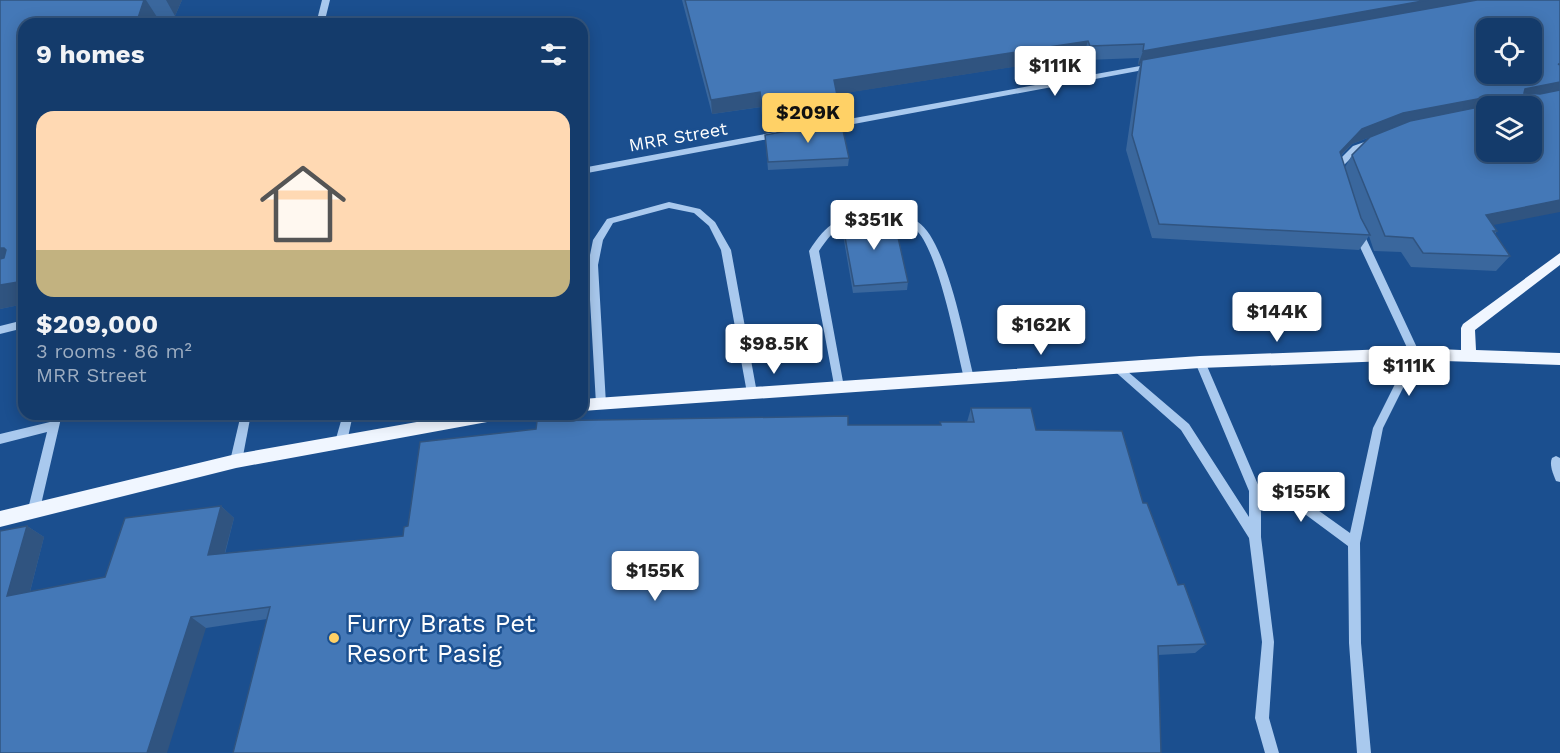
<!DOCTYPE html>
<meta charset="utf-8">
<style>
:root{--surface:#143b6b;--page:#214673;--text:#f1f3f6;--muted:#9dadc1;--line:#33557e;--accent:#ffd166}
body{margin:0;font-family:"Work Sans",sans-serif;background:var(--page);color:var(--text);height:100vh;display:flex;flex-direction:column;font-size:22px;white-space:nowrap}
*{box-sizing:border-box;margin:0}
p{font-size:20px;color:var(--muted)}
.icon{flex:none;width:33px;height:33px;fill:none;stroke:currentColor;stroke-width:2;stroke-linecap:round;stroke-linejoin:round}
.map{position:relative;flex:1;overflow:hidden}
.panel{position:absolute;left:18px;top:18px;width:570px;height:402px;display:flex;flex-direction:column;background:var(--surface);border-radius:18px;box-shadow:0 3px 15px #0003,0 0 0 2px var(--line)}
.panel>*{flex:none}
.buttons{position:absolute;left:1476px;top:18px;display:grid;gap:12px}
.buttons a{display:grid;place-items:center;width:66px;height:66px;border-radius:12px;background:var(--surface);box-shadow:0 3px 15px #0003,0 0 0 2px var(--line);font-size:30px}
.price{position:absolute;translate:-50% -51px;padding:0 14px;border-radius:6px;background:#fff;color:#222;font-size:20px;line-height:39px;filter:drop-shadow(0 2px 3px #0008)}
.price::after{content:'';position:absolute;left:50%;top:36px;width:18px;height:14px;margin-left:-9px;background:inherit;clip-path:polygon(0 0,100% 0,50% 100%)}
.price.active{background:var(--accent);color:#111}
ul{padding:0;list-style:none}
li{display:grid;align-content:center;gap:12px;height:318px;padding:0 18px}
li span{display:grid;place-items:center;height:186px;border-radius:18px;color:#555}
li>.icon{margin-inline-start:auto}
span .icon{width:108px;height:108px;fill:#fffc;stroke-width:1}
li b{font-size:26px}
h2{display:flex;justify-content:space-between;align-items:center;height:72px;padding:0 18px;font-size:26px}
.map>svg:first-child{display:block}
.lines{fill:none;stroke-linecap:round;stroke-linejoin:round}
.minor{fill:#a9c9ee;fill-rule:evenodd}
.major{fill:#f0f6ff;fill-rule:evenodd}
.wall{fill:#3a679d;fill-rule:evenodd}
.shaded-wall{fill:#305480}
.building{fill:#4478b7;stroke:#305480;stroke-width:1.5;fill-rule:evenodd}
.poi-dot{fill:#ffd166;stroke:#1b4f8f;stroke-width:2}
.labels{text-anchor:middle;stroke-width:5;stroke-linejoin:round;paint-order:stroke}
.far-street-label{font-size:18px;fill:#fff;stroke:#1b4f8f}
.near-poi-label{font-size:26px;fill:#fff;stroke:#1b4f8f;text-anchor:start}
</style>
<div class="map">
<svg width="1560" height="753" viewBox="0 0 1560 753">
<rect width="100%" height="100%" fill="#1b4f8f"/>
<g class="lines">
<g class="minor">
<polygon points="322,0 330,0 324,24 316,24"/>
<polygon points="1151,64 1155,66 1154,68 827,129 823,126 827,123"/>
<polygon points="776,132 780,135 779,137 582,174 582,168"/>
<polygon points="1373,139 1376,140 1376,144 1359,150 1340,169 1340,174 1334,174 1332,168 1333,166 1353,146"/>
<polygon points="669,202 700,209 715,222 731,250 757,393 756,396 748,396 747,393 721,250 709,226 694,213 669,208 613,223 603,240 598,265 606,404 605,407 597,407 596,404 588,265 593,240 607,219"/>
<path d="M873 214C888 214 905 214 918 222 947 241 965 343 974 378L973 381H965L964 378C956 346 938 248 915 229 904 220 890 220 876 220 845 220 836 226 819 251L844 387 843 390H835L809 251C827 223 839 215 873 214Z"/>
<polygon points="1358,229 1363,232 1420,354 1383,428 1360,543 1361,643 1371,753 1357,753 1349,643 1348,546 1294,506 1261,498 1261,537 1274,642 1269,718 1279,753 1265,753 1255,718 1262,642 1249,538 1181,430 1111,368 1112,365 1120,365 1189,424 1249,517 1249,491 1195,362 1196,359 1204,359 1259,487 1301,498 1350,533 1373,428 1410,354 1353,232"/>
<polygon points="24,320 24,328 0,334 0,326"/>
<polygon points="52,414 62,414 40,509 38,513 34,514 30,513 28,509 47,432 0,444 0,434 50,422"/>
<polygon points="241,414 251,414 242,461 240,464 236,466 232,464 230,461"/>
<polygon points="343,414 353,414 347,442 345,445 341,447 337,445 335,442"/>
<path d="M1556 456 1560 458V482L1556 481C1553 474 1549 464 1552 458Z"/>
</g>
<g class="major">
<polygon points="1560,253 1560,265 1475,330 1476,350 1560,353 1560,365 1415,360 1200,368 582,411 582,399 1200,356 1415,348 1461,350 1461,328 1463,324"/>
<polygon points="462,414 506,414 503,419 498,420 236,468 0,527 0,511 236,454"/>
</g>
</g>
<g class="wall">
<polygon points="0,0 182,0 175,16 24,24 24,304 0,309"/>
<path d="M682 0H1560L1493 225 1497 231 1495 234 1510 256 1496 271 1411 267 1401 252 1374 251 1369 236 1359 250 1152 238 1126 150 1137 75 1140 65H1138L1139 58 1086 60 1083 56 837 94 839 105 838 119 764 133 761 107 712 114ZM1394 128 1352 155 1345 167 1341 156 1352 144Z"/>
<polygon points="765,135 849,158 848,166 768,170"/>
<polygon points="842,221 908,282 907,290 853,293 842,229"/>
<polygon points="971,408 1036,430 1143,503 1178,585 1206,644 1195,653 1158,655 267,619 206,628 0,753 27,526 44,537 30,592 105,577 221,506 234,518 225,554 403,536 848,425 940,425 940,422 967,422"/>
</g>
<g class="shaded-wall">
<polygon points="144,0 146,0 157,17 155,24 136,24"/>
<polygon points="166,0 182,0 175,16"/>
<polygon points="1428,0 1498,0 1142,60 1140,65 1138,65 1143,51"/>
<polygon points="1088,41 1083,56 833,95 834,80"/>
<polygon points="1560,82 1560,93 1513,104 1525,89"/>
<polygon points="760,92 761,107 712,114 711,100"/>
<polygon points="1499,95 1490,106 1393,128 1352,144 1330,166 1340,152 1362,129 1403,113"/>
<polygon points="839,105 838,119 764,133 764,118"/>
<polygon points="1560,200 1560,212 1473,229 1486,215"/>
<polygon points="0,248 4,248 24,268 0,272"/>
<polygon points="24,281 24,304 0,309 0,285"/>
<polygon points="221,506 234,518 221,567 208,555"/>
<polygon points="27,526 44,537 26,607 7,596"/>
<polygon points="191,617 206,628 167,753 147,753"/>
</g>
<g class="building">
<polygon points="0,0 144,0 136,24 24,24 24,281 0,285 0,259 4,258 6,250 4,248 0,248"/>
<polygon points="685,0 1428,0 1143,51 1144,44 1090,46 1088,41 834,80 839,105 764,118 760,92 711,100"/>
<path d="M1477 0H1560V64H1558L1560 65V82L1525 89 1524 93 1540 94 1560 90V200L1486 215 1497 231H1493L1510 256 1423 253 1413 238 1385 236 1352 155 1370 137 1410 121 1498 103 1499 95 1403 113 1362 129 1340 152 1361 218 1370 235 1159 224 1132 135 1142 60ZM1486 28H1532V74H1486ZM1486 106H1532V152H1486Z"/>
<polygon points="841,121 849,158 768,162 765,135"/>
<polygon points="893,215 908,282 854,286 842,221 858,216"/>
<polygon points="971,408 1031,408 1036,430 1122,431 1143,503 1147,503 1178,585 1184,584 1206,644 1158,646 1161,753 233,753 270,607 191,617 147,753 0,753 0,531 27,526 7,596 105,577 125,518 221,506 208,555 403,536 404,527 408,526 420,442 536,429 537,421 848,416 848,425 941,425 940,422 974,422"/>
</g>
<circle class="poi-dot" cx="334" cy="638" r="6"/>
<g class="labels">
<g class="far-street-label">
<text transform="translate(678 137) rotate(-10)" y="6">MRR Street</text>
</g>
<g class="near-poi-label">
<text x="346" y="632">Furry Brats Pet<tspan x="346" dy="30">Resort Pasig</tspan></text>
</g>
</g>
</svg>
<div class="buttons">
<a><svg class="icon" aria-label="locate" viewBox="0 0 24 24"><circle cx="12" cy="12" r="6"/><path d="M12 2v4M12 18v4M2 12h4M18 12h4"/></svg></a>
<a><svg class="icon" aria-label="layers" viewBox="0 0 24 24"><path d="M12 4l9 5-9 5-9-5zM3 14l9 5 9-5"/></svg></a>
</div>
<b class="price" style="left:1055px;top:97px">$111K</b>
<b class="price active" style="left:808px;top:144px">$209K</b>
<b class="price" style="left:874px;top:251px">$351K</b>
<b class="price" style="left:1277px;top:343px">$144K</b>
<b class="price" style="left:1041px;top:356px">$162K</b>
<b class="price" style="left:774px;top:375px">$98.5K</b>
<b class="price" style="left:1409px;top:397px">$111K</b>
<b class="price" style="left:1301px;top:523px">$155K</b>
<b class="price" style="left:655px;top:602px">$155K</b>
<section class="panel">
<h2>9 homes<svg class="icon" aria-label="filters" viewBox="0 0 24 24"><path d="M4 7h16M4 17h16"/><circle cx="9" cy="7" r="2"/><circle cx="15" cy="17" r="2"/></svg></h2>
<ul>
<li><span style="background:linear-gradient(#ffd9b3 75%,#c2b280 0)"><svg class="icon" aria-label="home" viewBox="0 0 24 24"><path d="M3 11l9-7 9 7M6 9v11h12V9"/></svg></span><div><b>$209,000</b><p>3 rooms · 86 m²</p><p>MRR Street</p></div></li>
</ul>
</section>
</div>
